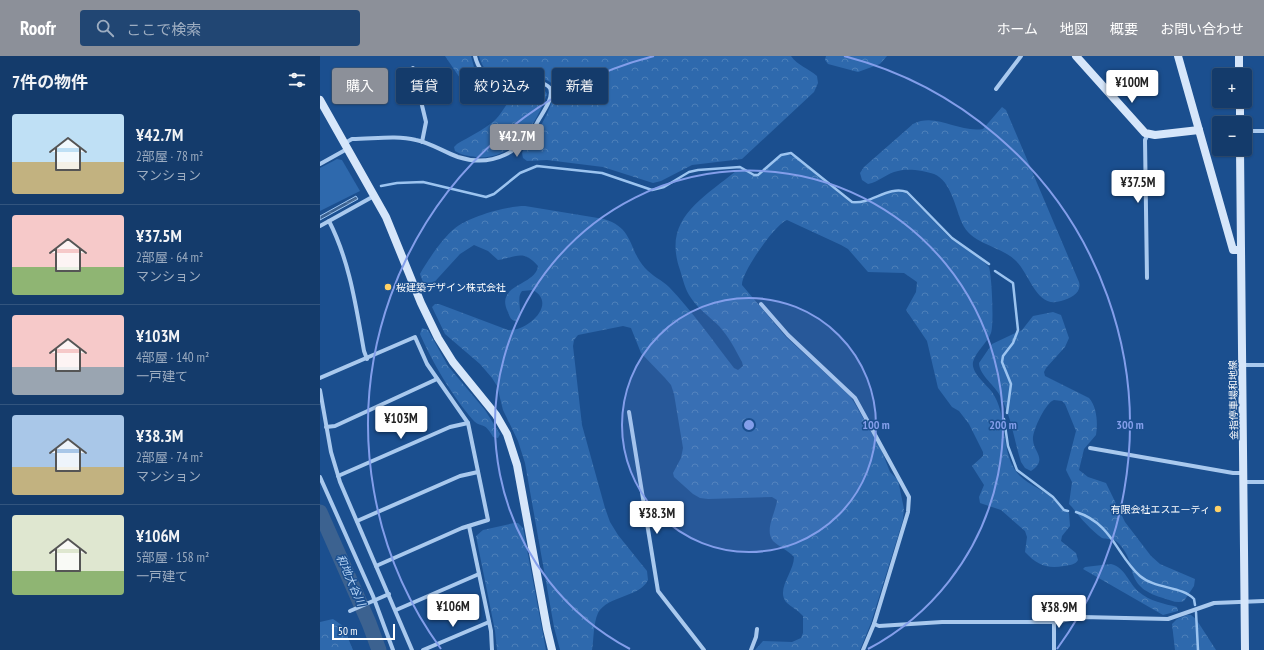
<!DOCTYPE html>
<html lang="ja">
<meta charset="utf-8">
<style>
:root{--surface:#143b6b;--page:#214673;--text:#f1f3f6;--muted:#9dadc1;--line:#33557e;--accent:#8c9099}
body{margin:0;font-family:"PT Sans Narrow","Noto Sans JP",sans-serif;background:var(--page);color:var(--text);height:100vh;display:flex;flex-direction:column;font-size:15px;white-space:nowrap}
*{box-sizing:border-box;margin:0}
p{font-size:13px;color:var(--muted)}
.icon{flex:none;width:22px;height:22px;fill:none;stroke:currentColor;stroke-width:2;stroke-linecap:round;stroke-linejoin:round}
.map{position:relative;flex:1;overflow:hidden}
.details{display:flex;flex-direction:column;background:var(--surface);width:320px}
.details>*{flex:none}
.guide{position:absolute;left:12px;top:12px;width:380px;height:36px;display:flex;gap:8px}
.fabs{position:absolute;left:892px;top:12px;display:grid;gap:8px}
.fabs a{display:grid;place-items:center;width:40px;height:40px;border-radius:4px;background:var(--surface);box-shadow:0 1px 3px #0004,0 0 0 1px var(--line);font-size:20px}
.scale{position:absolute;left:12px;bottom:10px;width:63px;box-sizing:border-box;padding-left:4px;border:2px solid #fff;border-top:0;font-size:11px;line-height:14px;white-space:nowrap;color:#fff;-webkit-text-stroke:3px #1b4f8f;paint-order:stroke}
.price{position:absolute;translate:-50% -34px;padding:0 9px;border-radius:4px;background:#fff;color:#222;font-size:13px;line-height:26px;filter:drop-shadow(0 1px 2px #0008)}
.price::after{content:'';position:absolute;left:50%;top:24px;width:12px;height:9px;margin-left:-6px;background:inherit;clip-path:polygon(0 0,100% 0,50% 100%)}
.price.selected{background:var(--accent);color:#fff}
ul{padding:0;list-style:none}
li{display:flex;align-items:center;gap:12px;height:100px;padding:0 12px}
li+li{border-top:1px solid var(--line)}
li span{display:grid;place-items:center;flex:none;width:112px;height:80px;border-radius:4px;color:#555}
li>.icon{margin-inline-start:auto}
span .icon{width:48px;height:48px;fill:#fffc;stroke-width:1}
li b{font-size:17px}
h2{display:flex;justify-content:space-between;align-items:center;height:48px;padding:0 12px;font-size:17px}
.pill{padding:0 14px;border-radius:4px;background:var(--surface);box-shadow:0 1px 3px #0004,0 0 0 1px var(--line);font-size:14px;line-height:36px}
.pill.selected{background:var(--accent);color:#fff}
header{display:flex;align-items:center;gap:24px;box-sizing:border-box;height:56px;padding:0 20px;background:var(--accent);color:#fff}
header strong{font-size:19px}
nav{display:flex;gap:22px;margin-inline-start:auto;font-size:14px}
.search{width:280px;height:36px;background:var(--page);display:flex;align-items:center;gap:10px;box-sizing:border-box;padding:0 14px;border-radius:4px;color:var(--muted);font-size:15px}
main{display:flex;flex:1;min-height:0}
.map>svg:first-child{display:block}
.forest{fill:url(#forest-crowns)}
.green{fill:#2e69ad}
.water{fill:url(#water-waves);stroke:#9cc4f0}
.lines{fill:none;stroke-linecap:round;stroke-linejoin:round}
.stream{stroke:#9cc4f0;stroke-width:2.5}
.river{stroke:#3c6290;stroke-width:15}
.street{stroke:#a9c9ee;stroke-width:4}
.secondary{stroke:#d6e6fa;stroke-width:8}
.ring{fill:none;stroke:#839eea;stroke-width:2}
.poi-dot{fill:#ffd166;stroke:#1b4f8f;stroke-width:1.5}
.labels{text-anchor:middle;stroke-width:3;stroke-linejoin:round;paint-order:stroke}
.poi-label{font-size:10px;fill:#fff;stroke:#1b4f8f;text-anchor:start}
.street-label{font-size:10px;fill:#fff;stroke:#1b4f8f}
.water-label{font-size:11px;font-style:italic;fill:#b5d3f5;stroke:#1b4f8f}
.centre{fill:#839eea;stroke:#1b4f8f;stroke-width:2}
.ring-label{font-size:12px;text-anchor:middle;font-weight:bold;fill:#839eea;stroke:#1b4f8f;stroke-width:3;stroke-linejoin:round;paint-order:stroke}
</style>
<header>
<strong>Roofr</strong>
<div class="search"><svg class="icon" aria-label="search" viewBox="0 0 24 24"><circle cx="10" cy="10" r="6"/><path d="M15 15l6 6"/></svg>ここで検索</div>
<nav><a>ホーム</a><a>地図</a><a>概要</a><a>お問い合わせ</a></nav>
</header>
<main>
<section class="details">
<h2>7件の物件<svg class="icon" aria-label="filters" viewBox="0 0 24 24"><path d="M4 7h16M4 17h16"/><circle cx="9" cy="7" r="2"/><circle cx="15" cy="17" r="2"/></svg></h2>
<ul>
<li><span style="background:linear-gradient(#bfe0f5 60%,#c2b280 0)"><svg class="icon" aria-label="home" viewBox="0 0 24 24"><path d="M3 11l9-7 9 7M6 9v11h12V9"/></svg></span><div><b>¥42.7M</b><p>2部屋 · 78 m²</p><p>マンション</p></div></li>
<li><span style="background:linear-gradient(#f6c9c9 65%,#8fb573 0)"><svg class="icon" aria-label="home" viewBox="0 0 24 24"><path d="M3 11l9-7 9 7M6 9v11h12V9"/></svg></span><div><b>¥37.5M</b><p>2部屋 · 64 m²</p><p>マンション</p></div></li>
<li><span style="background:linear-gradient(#f6c9c9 65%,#9aa5b1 0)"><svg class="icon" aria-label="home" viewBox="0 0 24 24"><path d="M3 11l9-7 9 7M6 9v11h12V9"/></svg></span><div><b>¥103M</b><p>4部屋 · 140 m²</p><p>一戸建て</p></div></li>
<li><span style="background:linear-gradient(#a9c7e8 65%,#c2b280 0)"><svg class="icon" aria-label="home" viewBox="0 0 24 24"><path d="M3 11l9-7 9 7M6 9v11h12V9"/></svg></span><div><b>¥38.3M</b><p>2部屋 · 74 m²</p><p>マンション</p></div></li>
<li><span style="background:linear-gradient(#dfe7d0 70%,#8fb573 0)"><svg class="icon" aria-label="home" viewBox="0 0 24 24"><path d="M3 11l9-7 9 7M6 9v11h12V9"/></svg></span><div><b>¥106M</b><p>5部屋 · 158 m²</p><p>一戸建て</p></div></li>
</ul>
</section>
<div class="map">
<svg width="944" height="594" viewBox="0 0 944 594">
<defs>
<pattern id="forest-crowns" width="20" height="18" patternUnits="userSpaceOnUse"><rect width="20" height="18" fill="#2e69ad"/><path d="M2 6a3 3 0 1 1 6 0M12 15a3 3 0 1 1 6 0" fill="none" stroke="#4d80b9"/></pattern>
<pattern id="water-waves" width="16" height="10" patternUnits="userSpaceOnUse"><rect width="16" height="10" fill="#3c6290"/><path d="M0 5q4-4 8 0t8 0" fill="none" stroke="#597aa1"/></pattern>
</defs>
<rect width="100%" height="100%" fill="#1b4f8f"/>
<g class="forest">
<path d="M125 0H151C153 9 158 17 150 24L140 22Z"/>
<path d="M159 0H471C478 10 488 12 497 20L498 27 494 36 422 103 372 109 341 125 333 127 283 111 227 104 207 105 203 102 202 97C205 90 211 86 215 80 221 70 239 39 233 29 220 10 169 40 159 0Z"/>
<polygon points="506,0 567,0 560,8 538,16 508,8 505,4"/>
<path d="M208 31 223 32 227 38C216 69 194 104 156 101 149 100 141 99 135 95L134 91 137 88C149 81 163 74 174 65 186 54 190 35 208 31Z"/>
<path d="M682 51 686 54 759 226C762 237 751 242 741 245 716 253 710 217 695 204 679 189 652 189 642 167 635 151 631 125 614 118 605 115 588 112 578 115 567 117 559 126 548 128L542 124 540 117 544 111 593 68C616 56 638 77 663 73Z"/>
<path d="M466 98 475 101 531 147C550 151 568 130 586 137L631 183 659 201 669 211C672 221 674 269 671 277 667 287 656 295 653 306 651 317 666 328 672 336 688 359 680 390 695 414 703 426 720 432 731 441 738 447 740 454 749 457L750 470 742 480 741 485 756 497 758 504C755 509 750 509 744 510 727 513 717 509 705 496L707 481 705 475 681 454 660 447 659 441 664 429 652 410 663 400V396L649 368 639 355 632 351 618 332 607 285 586 254 596 236 597 226 584 217 548 216 528 193 521 189 467 164C455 168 421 217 422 229L466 281 530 340 535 348 561 393 570 416 578 424 584 453 583 464 551 567 540 594H435L443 585 472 586 481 582 483 577V560C478 554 471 551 466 546 456 533 474 516 474 501 468 494 459 491 453 485 444 474 456 456 457 444L452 441 388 443 380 442 373 438 354 421 353 417 361 402 363 392 354 338 351 329 345 322 321 297 311 272 303 270 258 279 254 284 253 290 262 369 285 452 290 466 298 479 327 515 328 524C319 542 288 539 278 557 273 568 274 583 272 594H240L234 571 205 407 198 385 183 354 177 330 172 322 160 308 125 278 112 251 115 248H119L188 274C207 276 238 248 213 234L202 235C195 243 205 258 196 265 190 264 190 261 188 256 174 228 216 230 218 210 203 192 195 202 178 204L168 195 154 189 140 198 108 233 105 232 100 218C107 205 123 182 134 173 148 161 186 150 205 150L284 163C314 172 308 193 325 212 332 220 342 224 349 231 373 256 393 285 414 312L418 314 423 310 422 306C415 293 409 281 399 270 390 261 378 253 371 242 365 234 363 223 360 214 342 163 382 143 416 115L422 113 433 120H439L461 100Z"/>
<path d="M733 256 741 259 749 282 745 291 726 312 724 316 725 320 769 342C777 351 778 367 776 379L764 393 759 414 768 421 786 427 805 466 831 500 840 508 875 523 874 530 864 545C857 548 850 544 843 542 800 529 821 508 797 486 793 482 787 484 782 482 771 474 760 462 752 451L749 448 752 426 746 414 756 375 745 348 742 345 734 344C726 346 712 375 713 384 714 397 728 403 711 415L705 412 701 406C694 384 691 358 679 338 673 328 659 318 659 307L672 288 702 274 713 260Z"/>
<path d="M102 272 108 274 128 310 165 354 180 378 178 382 173 381C164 364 161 373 153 364 133 341 112 306 100 278Z"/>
<polygon points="194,467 198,467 203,472 226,594 177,594 175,575 156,480 163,474"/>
<path d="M791 508C805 511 809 528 819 536 829 545 845 548 857 551L858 555 843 559 763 513 765 511Z"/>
<polygon points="867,559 871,559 876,563 896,594 855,594 852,568 857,563"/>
<polygon points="13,563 23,570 33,594 0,594 0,566"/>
</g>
<polygon class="green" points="17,103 22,104 40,135 0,155 0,112"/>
<polygon class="water" points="36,140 38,143 0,164 0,160"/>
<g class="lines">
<g class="stream">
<path d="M61 130 77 127 103 126 166 141 174 138 200 117 217 110 282 117 332 134 344 131 369 116 378 114 420 111 434 119H438L461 99 471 97 532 146C551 149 568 129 587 136L632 182 669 208"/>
<polyline points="675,215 693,227 698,274 693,287 683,300 682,306 691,328 687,357"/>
<polyline points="684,363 688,390 697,414 733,441 744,454 748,455"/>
<path d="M756 456C792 467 797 500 820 520 835 533 862 530 874 543L875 549"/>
<polyline points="876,556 878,594"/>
</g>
<polyline class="river" points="0,456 49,567 59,594"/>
<g class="street">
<polyline points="93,12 106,66 102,86"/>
<polyline points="676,33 701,0"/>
<polyline points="925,75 944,75"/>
<path d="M25 87 32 83C53 83 76 79 96 84 111 87 124 96 138 101 172 112 203 96 218 65 223 56 234 42 230 32 214 14 166 45 155 0"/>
<polyline points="0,108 27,93"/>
<path d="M9 165C30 206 36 251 44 295L47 303"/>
<polyline points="0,170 54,140"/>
<polyline points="827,222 825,84 828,78"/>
<polyline points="441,248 468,279 535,342 589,441 588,456 554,568 543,594"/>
<polyline points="923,309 944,309"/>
<polyline points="0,322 95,281 107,308 148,367 168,464 142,472 56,510"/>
<polyline points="0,334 11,396 20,426 92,594"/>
<polyline points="309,356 338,535 384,594"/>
<polyline points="6,371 15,370 117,323"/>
<polyline points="770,392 913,417 923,417"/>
<polyline points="18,420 130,371 148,367"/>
<polyline points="0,421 53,540 73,594"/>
<polyline points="924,426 944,426"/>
<polyline points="37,465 140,420 158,416"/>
<polyline points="149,470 171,575 172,594"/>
<polyline points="76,554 159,518"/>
<polyline points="30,555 69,538"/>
<polyline points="554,568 559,570 622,566 734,566 762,561 848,563 894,547 944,545"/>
<polyline points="103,594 169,566"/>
<polyline points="431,594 436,581 437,573"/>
<polyline points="734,594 734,566"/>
</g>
<g class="secondary">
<polyline points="756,0 825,77 835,79 879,74"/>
<polyline points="858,0 913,194 921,194"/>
<polyline points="919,0 919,19"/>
<polyline points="0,44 66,161 101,247 118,282 133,306 176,359 187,378 197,409 227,573 232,594"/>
<polyline points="920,45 920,67"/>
<polyline points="920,93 925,594"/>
</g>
</g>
<circle cx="429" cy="369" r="127" fill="#839eea" fill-opacity=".12"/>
<g class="ring">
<circle cx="429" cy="369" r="127"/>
<path d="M310 593A254 254 0 1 1 548 593"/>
<path d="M121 593A381 381 0 0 1 334 0M524 0A381 381 0 0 1 737 593"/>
</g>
<g class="poi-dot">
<circle cx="68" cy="231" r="4"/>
<circle cx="898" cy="453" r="4"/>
</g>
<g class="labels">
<g class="poi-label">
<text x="76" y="235">桜建築デザイン株式会社</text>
<text x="890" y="457" text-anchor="end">有限会社エスエーティ</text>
</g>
<g class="street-label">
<text transform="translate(913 344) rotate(-91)" y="4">金指停車場和地線</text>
</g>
<g class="water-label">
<text transform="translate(31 524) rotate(66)" y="4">和地大谷川</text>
</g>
</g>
<circle cx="429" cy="369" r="6" class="centre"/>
<g class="ring-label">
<text x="556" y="373">100 m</text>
<text x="683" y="373">200 m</text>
<text x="810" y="373">300 m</text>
</g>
</svg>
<div class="fabs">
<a>+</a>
<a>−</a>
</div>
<div class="scale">50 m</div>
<b class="price" style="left:812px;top:48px">¥100M</b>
<b class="price selected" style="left:197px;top:102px">¥42.7M</b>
<b class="price" style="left:818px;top:148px">¥37.5M</b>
<b class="price" style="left:81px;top:384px">¥103M</b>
<b class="price" style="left:337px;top:479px">¥38.3M</b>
<b class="price" style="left:133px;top:572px">¥106M</b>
<b class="price" style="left:739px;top:573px">¥38.9M</b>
<div class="guide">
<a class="pill selected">購入</a>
<a class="pill">賃貸</a>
<a class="pill">絞り込み</a>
<a class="pill">新着</a>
</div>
</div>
</main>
